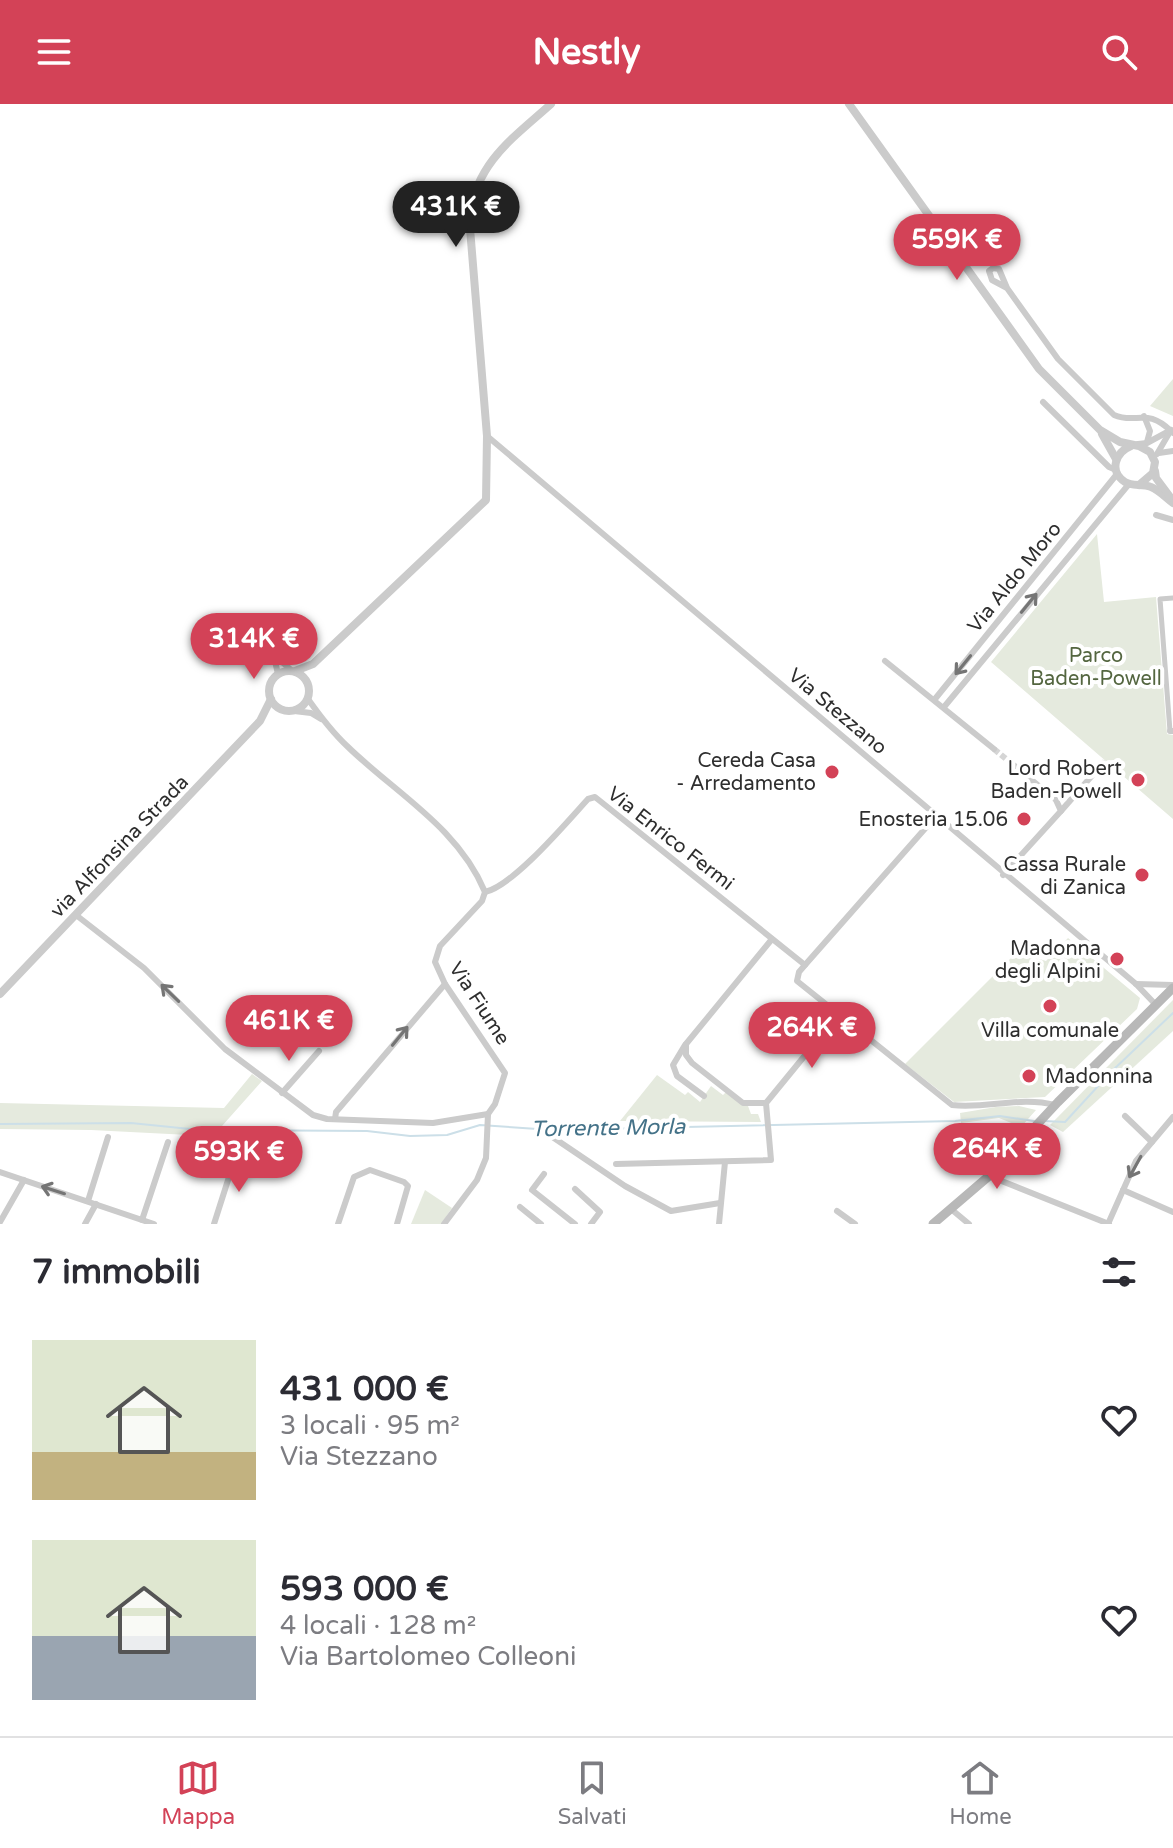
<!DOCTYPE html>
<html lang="it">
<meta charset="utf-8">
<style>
:root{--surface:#fff;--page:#f7f7f7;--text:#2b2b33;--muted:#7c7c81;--line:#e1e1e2;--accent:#d34257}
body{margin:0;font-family:"Varela Round",sans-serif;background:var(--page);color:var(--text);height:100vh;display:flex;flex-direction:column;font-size:30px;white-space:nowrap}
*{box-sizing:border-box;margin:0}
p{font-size:26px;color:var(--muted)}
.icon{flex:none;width:44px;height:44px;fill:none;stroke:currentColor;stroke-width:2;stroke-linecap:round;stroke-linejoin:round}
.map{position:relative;height:1120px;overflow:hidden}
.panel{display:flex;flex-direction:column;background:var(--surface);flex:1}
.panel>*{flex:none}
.price{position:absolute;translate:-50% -68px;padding:0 18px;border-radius:28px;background:var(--accent);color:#fff;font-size:26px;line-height:52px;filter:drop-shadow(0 2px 4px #0008)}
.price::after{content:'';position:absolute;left:50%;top:48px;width:24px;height:18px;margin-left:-12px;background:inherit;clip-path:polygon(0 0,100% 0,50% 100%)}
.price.active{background:#222;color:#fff}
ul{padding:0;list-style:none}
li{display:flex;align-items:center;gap:24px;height:200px;padding:0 32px}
li span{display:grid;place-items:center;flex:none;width:224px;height:160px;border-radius:0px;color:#555}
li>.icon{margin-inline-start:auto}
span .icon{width:96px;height:96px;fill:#fffc;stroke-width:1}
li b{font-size:34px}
h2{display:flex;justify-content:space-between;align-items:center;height:96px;padding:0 32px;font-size:34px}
header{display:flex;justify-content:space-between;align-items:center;height:104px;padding:0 32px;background:var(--accent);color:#fff;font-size:36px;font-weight:700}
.tabs{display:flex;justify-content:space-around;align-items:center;height:112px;border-top:2px solid var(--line);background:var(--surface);font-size:22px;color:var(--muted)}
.tabs a{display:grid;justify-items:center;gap:4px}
.tabs .active{color:var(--accent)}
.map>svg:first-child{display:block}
.green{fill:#e5eade}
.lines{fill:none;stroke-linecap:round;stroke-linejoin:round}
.stream{stroke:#ccdfe8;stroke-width:2}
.minor-tunnel{stroke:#d5d5d5;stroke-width:6;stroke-dasharray:6 3;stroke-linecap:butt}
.pedestrian{stroke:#cbcbcb;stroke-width:5}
.minor{stroke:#cbcbcb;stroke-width:6}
.tertiary{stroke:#cbcbcb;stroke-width:8}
.secondary{stroke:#b8b8b8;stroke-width:9}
.oneway{stroke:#757575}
.poi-dot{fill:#d34257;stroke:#fff;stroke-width:3}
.labels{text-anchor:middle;stroke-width:8;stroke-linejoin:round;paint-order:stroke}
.street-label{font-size:20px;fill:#2e2e2e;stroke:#fff}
.park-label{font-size:20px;fill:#546640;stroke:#fff}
.poi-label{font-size:20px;fill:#2e2e2e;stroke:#fff;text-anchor:end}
.water-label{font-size:22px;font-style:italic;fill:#447288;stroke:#fff}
</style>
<header><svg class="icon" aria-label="menu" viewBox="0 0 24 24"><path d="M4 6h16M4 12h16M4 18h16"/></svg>Nestly<svg class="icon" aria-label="search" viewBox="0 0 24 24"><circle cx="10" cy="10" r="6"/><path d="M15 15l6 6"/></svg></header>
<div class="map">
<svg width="1173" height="1120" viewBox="0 0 1173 1120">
<rect width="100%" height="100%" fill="#fff"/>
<g class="green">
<polygon points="1173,275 1173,312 1150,302"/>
<polygon points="1097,430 1104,498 1156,493 1167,630 1173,631 1173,715 991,558"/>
<polygon points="1068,834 1140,894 1137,905 1045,993 954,998 905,960 1017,848 1046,857"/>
<polygon points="1173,896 1173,927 1063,1028 1050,1021"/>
<polygon points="252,970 262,977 222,1022 189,1031 91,1026 0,1025 0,999 224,1004"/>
<polygon points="657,971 685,991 688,988 700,998 711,982 723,991 726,988 748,1002 751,1010 758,1010 761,1018 620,1017"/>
<polygon points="1019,1002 1036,1006 1021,1023 999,1014 961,1019 960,1009 996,1003"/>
<polygon points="425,1086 452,1104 441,1120 411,1120"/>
</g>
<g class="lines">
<g class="stream">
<polyline points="1044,1017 1065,1018 1112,967 1173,909"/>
<polyline points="0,1020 131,1019 200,1026 367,1027 410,1032 447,1031 480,1021 552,1026 955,1017 1000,1012 1034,1017"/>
</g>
<polyline class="minor-tunnel" points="994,645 1011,659"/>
<polyline class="pedestrian" points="1170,627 1160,495 1173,494"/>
<g class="minor">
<path d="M1007 184 992 176 989 167 993 164 999 165 1007 184 1058 255 1114 311C1137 321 1146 302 1173 329"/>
<polyline points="1043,298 1109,363 1116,366"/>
<polyline points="1144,312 1150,327 1147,338"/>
<polyline points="487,332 1136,880 1156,901"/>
<polyline points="1138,340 1147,339 1171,326"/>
<polyline points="1159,349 1173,347"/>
<polyline points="1157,350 1171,326"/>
<polyline points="1156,411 1173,416"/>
<polyline points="250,529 291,566"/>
<polyline points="274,553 278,570"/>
<polyline points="885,557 994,645"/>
<path d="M308 595C320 612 332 628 347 642 395 689 458 723 485 788L482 797 440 842 435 858 445 880 505 969 495 1000 488 1010 486 1054 477 1076 444 1120"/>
<polyline points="935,595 1117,370"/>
<polyline points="944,603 1129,380"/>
<polyline points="294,607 311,609 321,615"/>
<polyline points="1170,627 1173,627"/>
<polyline points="1061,707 1103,659"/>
<path d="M937 711 805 861 799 868 797 877 952 1001C987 1005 1020 992 1055 1001"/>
<polyline points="1003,771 1061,707 1056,696 1011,659"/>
<path d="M485 788C513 782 567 718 588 695L595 693 805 861"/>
<polyline points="76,811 144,864 225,945 313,1011 327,1015 433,1019 488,1010"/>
<polyline points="1136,880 1173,881"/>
<polyline points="685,941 673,961 677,972 704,992"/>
<polyline points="282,989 319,947"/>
<polyline points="766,999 743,999 692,959 686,951 686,940 772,835"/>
<polyline points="1125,1012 1152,1038"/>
<polyline points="335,1015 336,1008 445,880"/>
<polyline points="548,1030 625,1082 671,1107 720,1099"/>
<polyline points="616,1060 771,1056 766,999 838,911"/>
<polyline points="0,1068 154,1120"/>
<polyline points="544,1070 532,1086 575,1120"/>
<polyline points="989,1072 1109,1120"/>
<polyline points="575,1085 600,1108 591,1120"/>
<polyline points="1123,1086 1173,1108"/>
<polyline points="88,1097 108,1033"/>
<polyline points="520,1103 541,1120"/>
<polyline points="951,1105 969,1120"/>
<polyline points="837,1107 855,1120"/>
<polyline points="142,1116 168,1038"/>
<polyline points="0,1118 24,1076"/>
<polyline points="85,1120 96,1100"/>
<polyline points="214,1120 236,1051"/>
<polyline points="338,1120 354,1073 370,1066 404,1078 408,1082 397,1120"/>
<polyline points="719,1120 725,1058"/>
<polyline points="1108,1120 1136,1057 1173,1013"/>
</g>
<g class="tertiary">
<polyline points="849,0 1039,265 1100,326 1120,338 1139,342 1150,348 1155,358 1153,369 1139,381"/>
<polyline points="1102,330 1116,355"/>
<path d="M1131 342C1116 348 1108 367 1125 378 1132 383 1143 379 1151 383 1159 386 1166 394 1173 399"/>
<polyline points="1155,367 1156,374 1170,393"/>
<circle cx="289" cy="587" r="20"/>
<path d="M295 567 313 560 486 396 487 332 469 112C478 57 512 35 551 0"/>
<polyline points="0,890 260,617 271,595"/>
</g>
<polyline class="secondary" points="933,1120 989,1072 1058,998 1173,884"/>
</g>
<defs><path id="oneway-shaft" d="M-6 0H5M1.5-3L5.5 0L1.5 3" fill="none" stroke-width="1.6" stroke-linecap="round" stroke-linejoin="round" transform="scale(2)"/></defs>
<g class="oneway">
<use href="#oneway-shaft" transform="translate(1029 499) rotate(-51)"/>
<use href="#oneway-shaft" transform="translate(963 561) rotate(129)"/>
<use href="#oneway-shaft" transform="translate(170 889) rotate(-136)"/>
<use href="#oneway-shaft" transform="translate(400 932) rotate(-51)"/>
<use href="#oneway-shaft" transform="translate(1135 1063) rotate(119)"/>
<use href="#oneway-shaft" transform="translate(53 1086) rotate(-162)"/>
</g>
<g class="poi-dot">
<circle cx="832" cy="668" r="8"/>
<circle cx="1138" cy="676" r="8"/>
<circle cx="1024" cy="715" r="8"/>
<circle cx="1142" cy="771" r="8"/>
<circle cx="1117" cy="855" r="8"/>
<circle cx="1050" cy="902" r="8"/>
<circle cx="1029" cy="972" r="8"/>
</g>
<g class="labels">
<g class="street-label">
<text transform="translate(1014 473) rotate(-51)" y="7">Via Aldo Moro</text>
<text transform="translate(838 607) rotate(40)" y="7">Via Stezzano</text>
<text transform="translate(671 734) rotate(38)" y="7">Via Enrico Fermi</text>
<text transform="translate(119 742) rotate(-46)" y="7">via Alfonsina Strada</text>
<text transform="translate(480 899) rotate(57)" y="7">Via Fiume</text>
</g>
<g class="park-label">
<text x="1096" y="558">Parco<tspan x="1096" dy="23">Baden-Powell</tspan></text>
</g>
<g class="poi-label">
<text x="816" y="663">Cereda Casa<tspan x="816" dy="23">- Arredamento</tspan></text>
<text x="1122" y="671">Lord Robert<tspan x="1122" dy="23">Baden-Powell</tspan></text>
<text x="1008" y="722">Enosteria 15.06</text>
<text x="1126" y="767">Cassa Rurale<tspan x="1126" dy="23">di Zanica</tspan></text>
<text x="1101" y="851">Madonna<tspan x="1101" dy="23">degli Alpini</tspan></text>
<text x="1050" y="933" text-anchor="middle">Villa comunale</text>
<text x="1045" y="979" text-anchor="start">Madonnina</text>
</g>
<g class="water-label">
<text transform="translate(608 1023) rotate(-1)" y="8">Torrente Morla</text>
</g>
</g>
</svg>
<b class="price active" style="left:456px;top:145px">431K €</b>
<b class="price" style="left:957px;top:178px">559K €</b>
<b class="price" style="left:254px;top:577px">314K €</b>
<b class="price" style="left:289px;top:959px">461K €</b>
<b class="price" style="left:812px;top:966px">264K €</b>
<b class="price" style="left:997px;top:1087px">264K €</b>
<b class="price" style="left:239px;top:1090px">593K €</b>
</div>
<section class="panel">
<h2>7 immobili<svg class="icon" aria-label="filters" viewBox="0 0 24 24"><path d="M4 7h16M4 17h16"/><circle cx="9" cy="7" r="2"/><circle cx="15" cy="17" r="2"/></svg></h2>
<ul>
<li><span style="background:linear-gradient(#dfe7d0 70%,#c2b280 0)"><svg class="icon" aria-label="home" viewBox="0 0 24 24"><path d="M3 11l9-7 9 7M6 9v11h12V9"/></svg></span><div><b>431 000 €</b><p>3 locali · 95 m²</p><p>Via Stezzano</p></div><svg class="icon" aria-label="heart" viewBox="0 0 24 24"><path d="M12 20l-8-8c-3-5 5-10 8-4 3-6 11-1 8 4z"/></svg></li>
<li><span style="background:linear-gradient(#dfe7d0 60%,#9aa5b1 0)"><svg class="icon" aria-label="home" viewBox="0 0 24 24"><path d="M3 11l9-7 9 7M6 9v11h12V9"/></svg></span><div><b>593 000 €</b><p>4 locali · 128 m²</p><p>Via Bartolomeo Colleoni</p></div><svg class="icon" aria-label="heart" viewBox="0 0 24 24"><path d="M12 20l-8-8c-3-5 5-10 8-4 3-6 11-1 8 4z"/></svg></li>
</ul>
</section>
<nav class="tabs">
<a class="active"><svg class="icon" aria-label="map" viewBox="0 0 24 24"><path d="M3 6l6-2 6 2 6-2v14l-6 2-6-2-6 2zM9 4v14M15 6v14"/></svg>Mappa</a>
<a><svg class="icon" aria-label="saved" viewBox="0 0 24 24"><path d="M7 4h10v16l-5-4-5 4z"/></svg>Salvati</a>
<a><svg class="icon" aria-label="home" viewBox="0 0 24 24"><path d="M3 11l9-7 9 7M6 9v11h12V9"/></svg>Home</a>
</nav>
